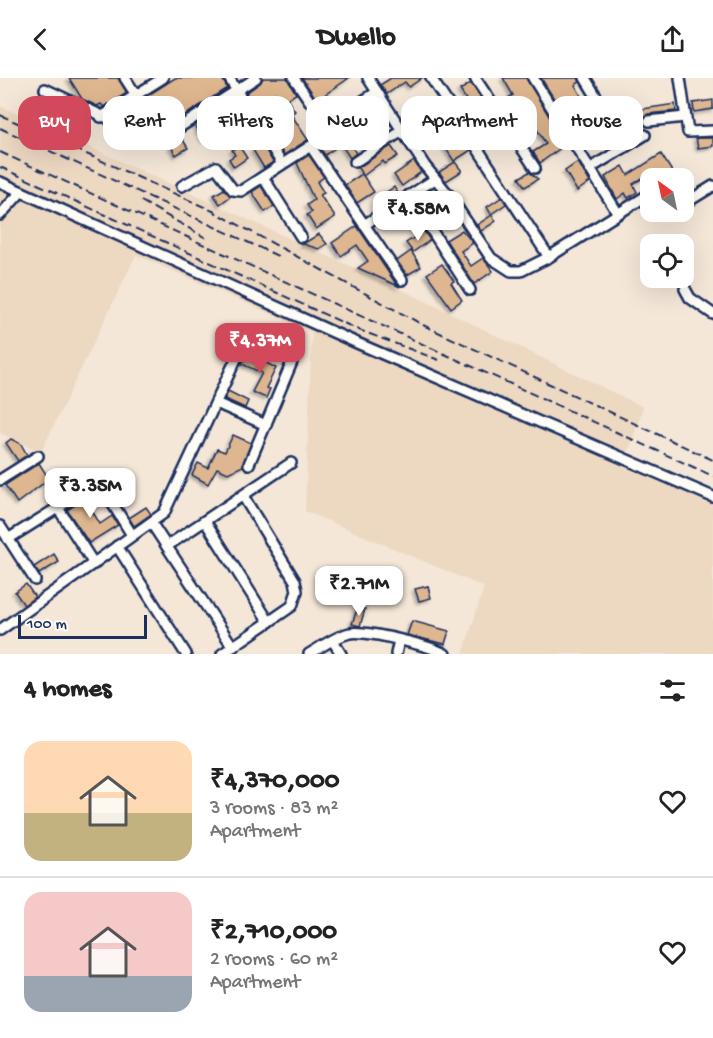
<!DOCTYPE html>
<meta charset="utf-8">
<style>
:root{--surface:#fff;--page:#f2f2f2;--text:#222;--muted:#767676;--line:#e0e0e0;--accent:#d1495b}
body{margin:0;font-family:"Gochi Hand",sans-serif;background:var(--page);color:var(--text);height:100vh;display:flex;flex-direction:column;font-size:22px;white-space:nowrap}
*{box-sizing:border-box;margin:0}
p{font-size:20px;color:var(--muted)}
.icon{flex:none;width:33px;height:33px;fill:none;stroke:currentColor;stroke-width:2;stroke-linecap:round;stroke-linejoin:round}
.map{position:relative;height:576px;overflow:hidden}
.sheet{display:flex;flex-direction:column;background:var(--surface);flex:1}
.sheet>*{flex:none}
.top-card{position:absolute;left:18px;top:18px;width:678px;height:54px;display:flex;gap:12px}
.needle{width:39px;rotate:327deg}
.fabs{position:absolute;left:640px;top:90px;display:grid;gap:12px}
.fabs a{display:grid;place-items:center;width:54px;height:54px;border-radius:12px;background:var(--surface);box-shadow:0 6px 24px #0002;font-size:30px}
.scale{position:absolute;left:18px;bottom:15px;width:129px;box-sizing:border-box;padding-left:6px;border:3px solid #1b2f5e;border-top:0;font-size:16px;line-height:21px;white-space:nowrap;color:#1b2f5e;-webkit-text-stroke:4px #fdfcf7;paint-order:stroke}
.price{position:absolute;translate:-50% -51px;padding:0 14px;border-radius:12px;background:#fff;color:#222;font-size:20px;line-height:39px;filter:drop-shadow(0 2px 3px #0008)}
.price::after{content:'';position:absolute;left:50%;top:36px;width:18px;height:14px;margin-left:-9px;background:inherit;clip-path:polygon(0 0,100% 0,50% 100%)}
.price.on{background:var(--accent);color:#fff}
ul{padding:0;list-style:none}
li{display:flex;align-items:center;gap:18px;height:150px;padding:0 24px}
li+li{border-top:2px solid var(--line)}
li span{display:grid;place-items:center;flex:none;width:168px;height:120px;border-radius:18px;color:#555}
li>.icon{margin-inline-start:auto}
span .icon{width:72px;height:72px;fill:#fffc;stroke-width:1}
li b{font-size:26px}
h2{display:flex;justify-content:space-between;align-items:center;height:72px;padding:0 24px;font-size:26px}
.pill{padding:0 21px;border-radius:18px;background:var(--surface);box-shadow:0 6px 24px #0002;font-size:21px;line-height:54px}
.pill.on{background:var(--accent);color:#fff}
header{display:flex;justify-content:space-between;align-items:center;height:78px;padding:0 24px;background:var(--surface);font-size:27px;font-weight:700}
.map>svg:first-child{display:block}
.built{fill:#edd8c2}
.building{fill:#deb68f;stroke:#1b2f5e;stroke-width:1.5;filter:url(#shadow)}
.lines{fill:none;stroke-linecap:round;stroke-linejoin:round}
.minor-casing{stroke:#1b2f5e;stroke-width:14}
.minor{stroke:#fdfcf7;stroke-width:9}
.rail{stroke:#1b2f5e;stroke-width:2;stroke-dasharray:9 4.5;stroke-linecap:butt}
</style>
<header><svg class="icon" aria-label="back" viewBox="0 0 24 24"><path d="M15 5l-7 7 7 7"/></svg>Dwello<svg class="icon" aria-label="share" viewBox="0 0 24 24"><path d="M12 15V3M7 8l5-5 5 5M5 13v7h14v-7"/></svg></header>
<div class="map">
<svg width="713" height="576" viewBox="0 0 713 576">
<defs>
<filter id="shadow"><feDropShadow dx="-2.5" dy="2.5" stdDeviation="1.5" flood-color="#0004"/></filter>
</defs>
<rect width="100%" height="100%" fill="#f4e7d8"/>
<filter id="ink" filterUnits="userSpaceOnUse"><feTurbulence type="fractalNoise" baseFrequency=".0167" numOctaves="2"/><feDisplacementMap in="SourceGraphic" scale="12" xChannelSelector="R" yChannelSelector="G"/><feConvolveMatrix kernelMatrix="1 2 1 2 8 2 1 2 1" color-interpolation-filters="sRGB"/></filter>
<g filter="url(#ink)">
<polygon class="built" points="0,28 413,217 643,329 624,389 713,427 713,576 463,576 484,509 305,433 312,254 136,177 41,374 0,355"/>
<g class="building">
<polygon points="69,0 118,0 127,15 104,29 101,26 97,28 82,21"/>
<polygon points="175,0 222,0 227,10 161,53 151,39 139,47 134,45 127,35 121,39 117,37"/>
<polygon points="263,0 287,0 296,16 287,21 295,33 291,36 308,62 284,77 267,49 284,38 280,30 283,28 275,15 254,28 246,15 260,5"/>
<polygon points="302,0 349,0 317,22"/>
<polygon points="391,0 422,0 409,9 405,4 387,16 380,7"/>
<polygon points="503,0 526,0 566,66 540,85 533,74 546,66 533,45 518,53 500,25 513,17"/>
<polygon points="541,0 578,0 580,4 575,7 586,26 576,32 571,25 561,32"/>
<polygon points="471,5 504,55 482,65 459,30 468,25 460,12"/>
<polygon points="713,22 713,31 694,34 693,25"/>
<polygon points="375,23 390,47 374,57 377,61 369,66 363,57 350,66 356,75 350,80 341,66 325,77 320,70 334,60 334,50"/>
<polygon points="675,26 676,33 648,36 625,49 620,42 636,32"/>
<polygon points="216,34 226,48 204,62 195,48"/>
<polygon points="427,40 435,51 417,63 410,52"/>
<polygon points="451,43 471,72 454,83 435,54"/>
<polygon points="180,57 188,70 176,77 168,64"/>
<polygon points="696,60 713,60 713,68 698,70"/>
<polygon points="262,66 273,84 264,90 253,72"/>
<polygon points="239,68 247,80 234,89 229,81 235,77 232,72"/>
<polygon points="391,68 398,78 385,86 383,83 363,98 358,90"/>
<polygon points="661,76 673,95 664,100 658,93 646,101 644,99 633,106 637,114 628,120 625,115 617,121 605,99 623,88 628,97"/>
<polygon points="309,77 324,99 317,104 324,115 320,117 335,139 316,151 307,137 312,134 307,127 314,122 297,85"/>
<polygon points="414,83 421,94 402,108 394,97"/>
<polygon points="455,84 462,93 446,103 439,94"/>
<polygon points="578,84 590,104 577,113 565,93"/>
<polygon points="529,94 538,101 525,109 519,100"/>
<polygon points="362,96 374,114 357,125 345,107"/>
<polygon points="261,108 274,128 265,134 252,114"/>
<polygon points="394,109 398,115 382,126 378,120"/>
<polygon points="224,111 231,118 220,126 214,117"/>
<polygon points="502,119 506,126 491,136 487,129"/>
<polygon points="492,137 496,143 481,153 477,147"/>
<polygon points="357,148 396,206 400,209 358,190 368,183 357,167 341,178 332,165"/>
<polygon points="462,152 473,165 461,173 471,188 483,180 493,193 474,206 446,162"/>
<polygon points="424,153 430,162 413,174 406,165"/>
<polygon points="319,156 327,166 319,171 303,166"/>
<polygon points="411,173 421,189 407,197 397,183"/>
<polygon points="442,186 454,203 451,205 462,222 451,230 427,196"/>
<polygon points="248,275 276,290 266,310 270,311 266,320 252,314 262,295 242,286"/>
<polygon points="228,313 248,323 245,330 225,321"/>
<polygon points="233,357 251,365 243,388 228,395 217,390 208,406 192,397 198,385 208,390 217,371 225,374"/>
<polygon points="11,361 21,366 27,377 18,383 6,365"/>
<polygon points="39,385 49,401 17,425 5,407"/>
<polygon points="60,394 72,413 62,419 50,400"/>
<polygon points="97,413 100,418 88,426 100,446 112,438 118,447 89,465 67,432"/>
<polygon points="146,429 151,436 134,448 129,440"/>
<polygon points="54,476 59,484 39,496 34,489"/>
<polygon points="26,506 35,519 24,527 15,514"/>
<polygon points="428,508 431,520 419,523 415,511"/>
<polygon points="358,529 365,531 360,548 352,546"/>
<polygon points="412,543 449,553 445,566 407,557"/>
</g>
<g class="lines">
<defs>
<g id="minor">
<polyline points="125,0 136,17"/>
<polyline points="229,0 282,86"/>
<polyline points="368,0 425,88 448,116 491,180 511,193 521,193 549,179 651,115"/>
<polyline points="431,0 549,179"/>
<polyline points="475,0 535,90"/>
<polyline points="533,0 617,134"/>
<polyline points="680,0 688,54 713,53"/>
<polyline points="45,11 154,62 166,58 256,0"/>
<polyline points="101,39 163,0"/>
<polyline points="649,43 685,39"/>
<polyline points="326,47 377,14"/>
<polyline points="563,48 596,28 599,23 585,0"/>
<polyline points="311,69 402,202"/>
<polyline points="355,84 402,53"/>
<polyline points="589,91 645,57"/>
<polyline points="263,99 301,159"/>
<polyline points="0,104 357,265 713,419"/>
<polyline points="182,108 216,89 233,112 241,113 329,56 326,47 294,0"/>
<polyline points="684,114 692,121 713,108"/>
<polyline points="409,117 470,212"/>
<polyline points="0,137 21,114"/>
<polyline points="364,147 435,101"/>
<polyline points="685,211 690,220 713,236"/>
<polyline points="216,325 266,347"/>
<polyline points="0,402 38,378"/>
<polyline points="58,430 94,486"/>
<polyline points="205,443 269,544"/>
<polyline points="152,446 233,569"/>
<polyline points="0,448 35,502"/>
<polyline points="8,461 99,404 132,457"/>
<polyline points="117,468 186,576"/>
<polyline points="167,468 291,385"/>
<polyline points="0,552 164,435 243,266 248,261 288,278 292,284 249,386"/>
<polyline points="333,563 341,576"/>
<polyline points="222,576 292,528 297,513 295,503 243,418"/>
<path d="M309 576C321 569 336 558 350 555 366 552 431 568 445 576"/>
<polyline points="396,576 399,562"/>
</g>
</defs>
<use href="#minor" class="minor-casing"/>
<use href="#minor" class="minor"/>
<g class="rail">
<polyline points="0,37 213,133 425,248 713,382"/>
<polyline points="0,50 280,179"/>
<polyline points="0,74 713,398"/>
<polyline points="0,89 359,252 439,282"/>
<polyline points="141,123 206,160"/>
</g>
</g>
</g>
</svg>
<div class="fabs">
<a><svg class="needle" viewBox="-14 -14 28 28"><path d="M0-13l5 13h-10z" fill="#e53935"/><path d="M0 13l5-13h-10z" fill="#767676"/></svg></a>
<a><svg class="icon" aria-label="locate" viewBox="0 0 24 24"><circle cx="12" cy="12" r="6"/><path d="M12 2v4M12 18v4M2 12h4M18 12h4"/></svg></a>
</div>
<div class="scale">100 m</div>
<b class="price" style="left:418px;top:164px">₹4.58M</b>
<b class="price on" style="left:260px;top:296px">₹4.37M</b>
<b class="price" style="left:90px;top:441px">₹3.35M</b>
<b class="price" style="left:359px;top:539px">₹2.71M</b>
<div class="top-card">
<a class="pill on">Buy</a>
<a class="pill">Rent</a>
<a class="pill">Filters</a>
<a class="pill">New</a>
<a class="pill">Apartment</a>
<a class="pill">House</a>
</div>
</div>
<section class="sheet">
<h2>4 homes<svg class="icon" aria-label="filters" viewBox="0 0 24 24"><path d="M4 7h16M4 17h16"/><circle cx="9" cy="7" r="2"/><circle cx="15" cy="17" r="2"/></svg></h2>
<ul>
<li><span style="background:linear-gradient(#ffd9b3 60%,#c2b280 0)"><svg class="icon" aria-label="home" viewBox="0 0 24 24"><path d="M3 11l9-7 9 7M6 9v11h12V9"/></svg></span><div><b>₹4,370,000</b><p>3 rooms · 83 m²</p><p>Apartment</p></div><svg class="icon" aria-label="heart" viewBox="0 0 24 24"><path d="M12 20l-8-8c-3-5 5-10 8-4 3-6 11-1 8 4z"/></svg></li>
<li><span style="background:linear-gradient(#f6c9c9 70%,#9aa5b1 0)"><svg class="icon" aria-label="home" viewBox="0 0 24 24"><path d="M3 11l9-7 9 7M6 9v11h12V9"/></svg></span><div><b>₹2,710,000</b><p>2 rooms · 60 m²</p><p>Apartment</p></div><svg class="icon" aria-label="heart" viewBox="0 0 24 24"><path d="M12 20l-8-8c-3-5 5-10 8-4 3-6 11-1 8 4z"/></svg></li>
</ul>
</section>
